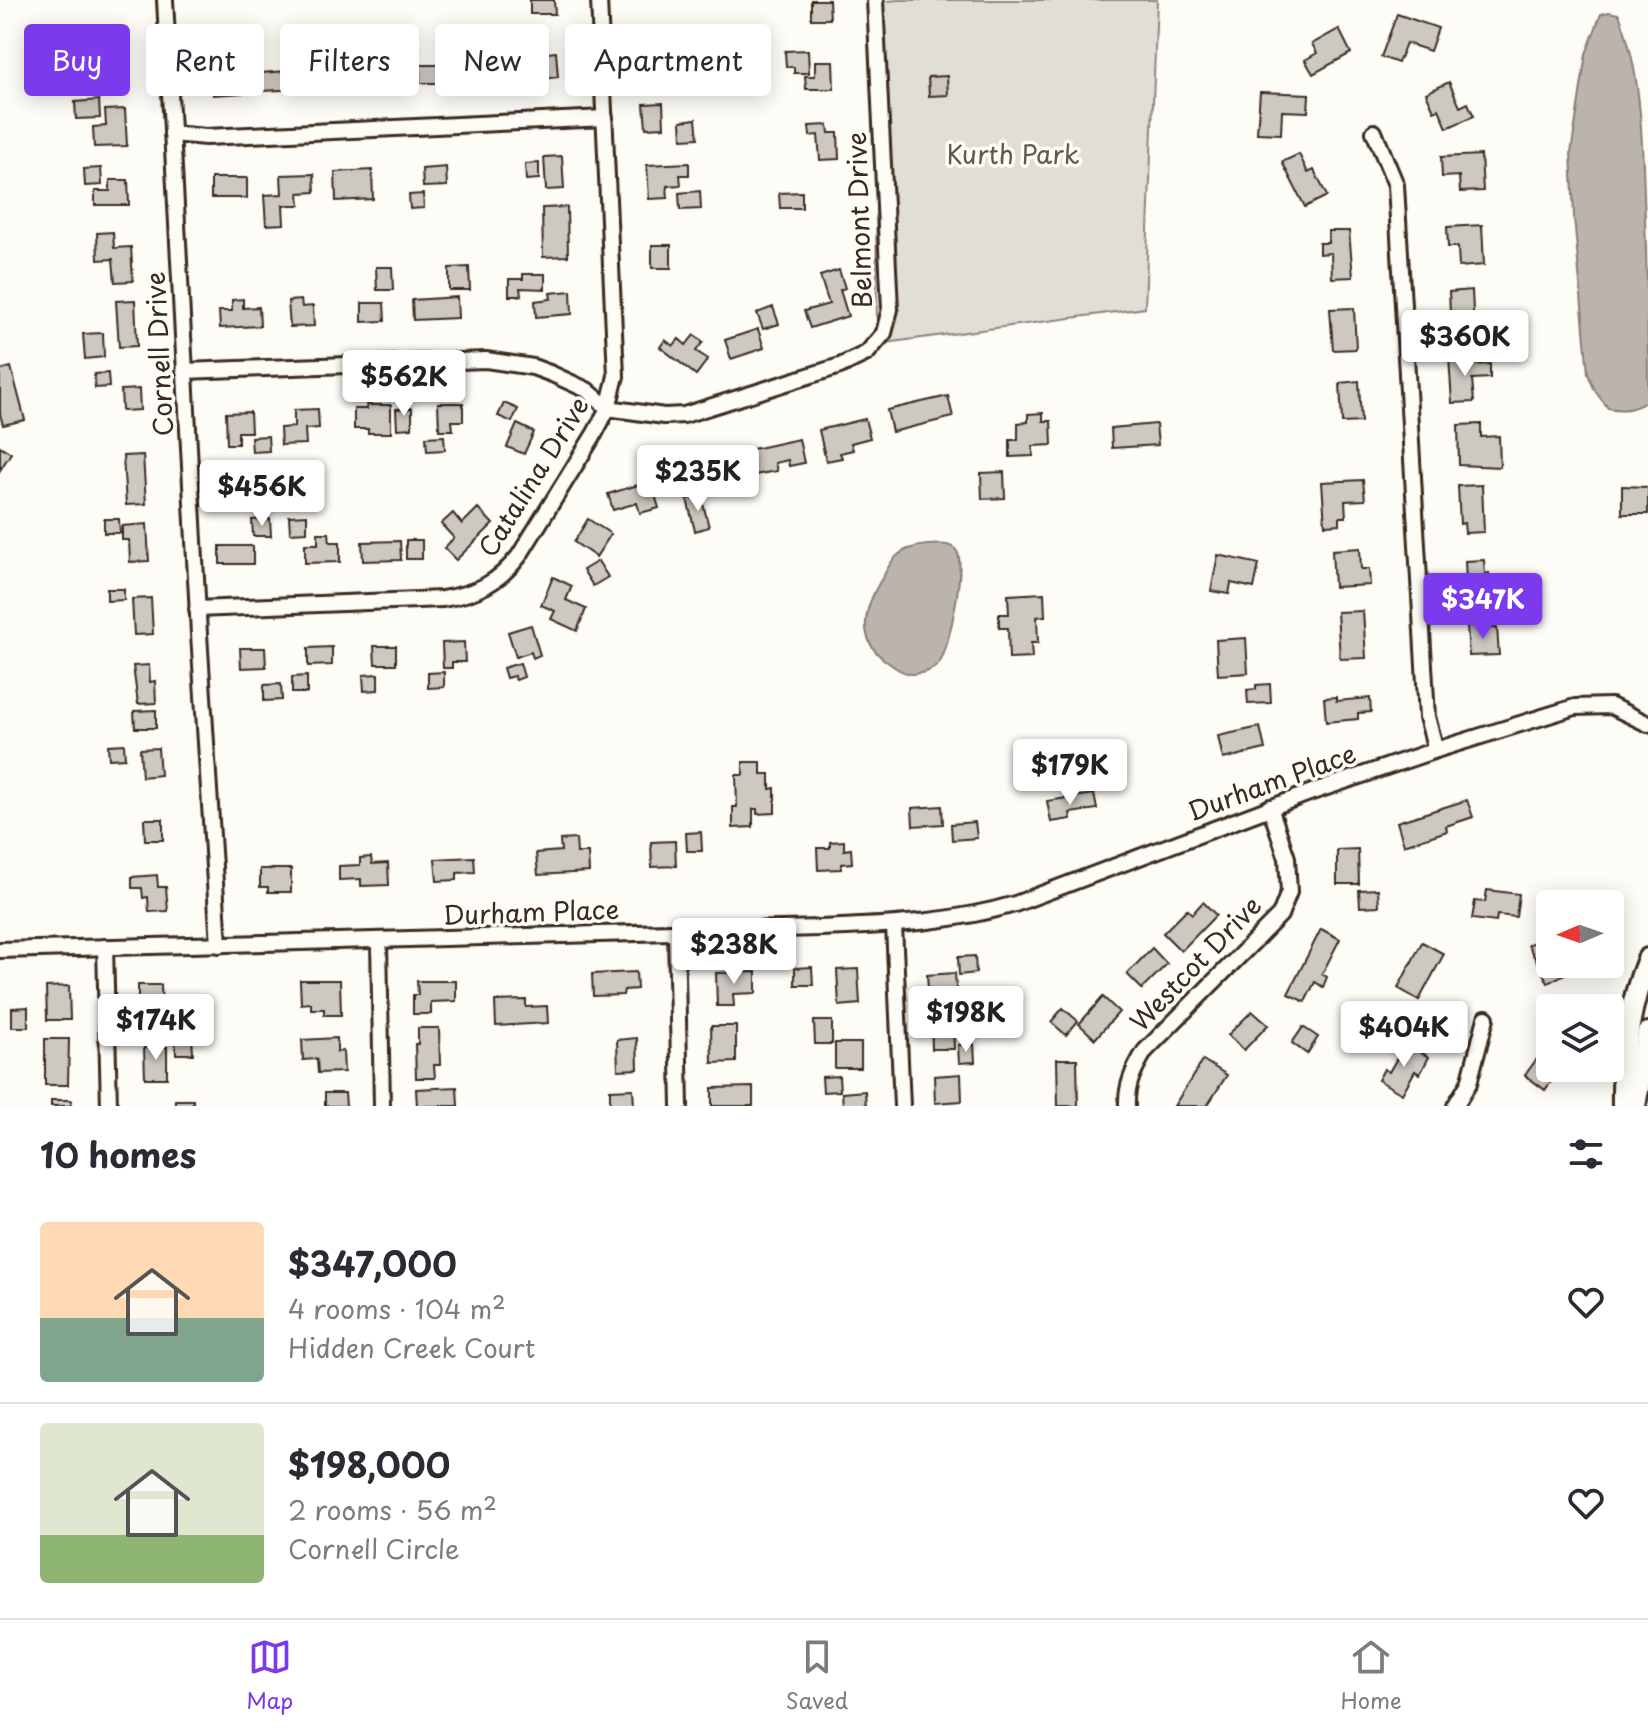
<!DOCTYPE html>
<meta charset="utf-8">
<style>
:root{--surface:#fff;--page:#f2f2f3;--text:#2b2b33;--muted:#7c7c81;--line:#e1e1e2;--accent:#7c3aed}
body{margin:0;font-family:"Playpen Sans",sans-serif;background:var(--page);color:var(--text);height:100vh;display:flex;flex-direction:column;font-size:30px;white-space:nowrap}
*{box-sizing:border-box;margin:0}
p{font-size:26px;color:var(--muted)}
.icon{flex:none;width:44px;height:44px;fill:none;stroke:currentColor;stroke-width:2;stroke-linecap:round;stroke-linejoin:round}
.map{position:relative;height:1106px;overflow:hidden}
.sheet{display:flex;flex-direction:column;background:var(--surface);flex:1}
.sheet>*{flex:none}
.guide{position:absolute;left:24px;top:24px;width:800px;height:72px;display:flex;gap:16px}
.needle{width:52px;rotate:268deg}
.buttons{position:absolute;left:1536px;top:890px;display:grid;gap:16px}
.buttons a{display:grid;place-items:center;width:88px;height:88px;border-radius:8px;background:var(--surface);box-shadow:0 4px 20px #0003;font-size:40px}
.price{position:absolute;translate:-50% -68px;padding:0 18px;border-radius:8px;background:#fff;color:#222;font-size:26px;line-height:52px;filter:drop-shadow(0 2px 4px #0008)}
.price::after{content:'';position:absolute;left:50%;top:48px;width:24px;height:18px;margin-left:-12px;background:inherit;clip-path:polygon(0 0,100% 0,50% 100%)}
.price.active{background:var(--accent);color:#fff}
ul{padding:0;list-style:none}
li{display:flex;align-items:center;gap:24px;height:200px;padding:0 40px}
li+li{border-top:2px solid var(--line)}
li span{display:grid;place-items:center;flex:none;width:224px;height:160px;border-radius:8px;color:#555}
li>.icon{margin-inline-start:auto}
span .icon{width:96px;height:96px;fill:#fffc;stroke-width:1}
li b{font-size:34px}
h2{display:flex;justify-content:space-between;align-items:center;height:96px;padding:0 40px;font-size:34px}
.pill{padding:0 28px;border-radius:8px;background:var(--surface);box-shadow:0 4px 20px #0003;font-size:28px;line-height:72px}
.pill.active{background:var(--accent);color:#fff}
.dock{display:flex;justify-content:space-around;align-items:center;height:112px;border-top:2px solid var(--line);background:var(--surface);font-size:22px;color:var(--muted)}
.dock a{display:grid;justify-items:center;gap:4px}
.dock .active{color:var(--accent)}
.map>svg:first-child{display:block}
.green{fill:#e1ded7;stroke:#8e847a;stroke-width:2}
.water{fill:#bbb4ad;stroke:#887d74;stroke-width:2}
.building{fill:#cdc8c2;stroke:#3b2a1e;stroke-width:2}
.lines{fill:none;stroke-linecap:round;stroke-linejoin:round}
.street-casing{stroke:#3b2a1e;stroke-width:20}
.secondary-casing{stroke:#3b2a1e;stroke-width:26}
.street{stroke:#fdfcf7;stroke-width:14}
.secondary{stroke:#fdfcf7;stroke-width:20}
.labels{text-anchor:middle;stroke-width:7;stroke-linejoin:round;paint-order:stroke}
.park-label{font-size:26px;fill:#64574c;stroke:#fdfcf7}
.street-label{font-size:26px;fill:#3b2a1e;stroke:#fdfcf7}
</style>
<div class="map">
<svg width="1648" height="1106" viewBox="0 0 1648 1106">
<rect width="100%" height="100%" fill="#fdfcf7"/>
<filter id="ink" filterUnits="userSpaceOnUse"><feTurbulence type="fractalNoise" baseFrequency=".0125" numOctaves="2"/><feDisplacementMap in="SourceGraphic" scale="16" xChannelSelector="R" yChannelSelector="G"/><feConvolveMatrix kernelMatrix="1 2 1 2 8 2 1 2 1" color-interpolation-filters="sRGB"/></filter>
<g filter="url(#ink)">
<polygon class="green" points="899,0 1157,0 1145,308 877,344 875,2"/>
<g class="water">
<path d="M1609 12 1619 14C1641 71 1642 134 1644 195 1647 262 1648 329 1648 396L1647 401C1634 410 1623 411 1608 408L1595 391 1588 374 1574 217 1571 153 1586 54 1601 14Z"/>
<path d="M927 545C936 545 949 542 956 550 967 561 949 648 940 662 935 670 922 674 913 674 903 674 894 667 886 661 854 638 866 603 884 575 888 568 892 559 898 555 906 548 917 546 927 545Z"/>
</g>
<g class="building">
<polygon points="530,0 554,0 555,14 530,14"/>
<polygon points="811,0 829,0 830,19 811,19"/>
<polygon points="1397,14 1438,28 1430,51 1406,43 1398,63 1381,57"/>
<polygon points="1339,29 1351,53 1313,74 1305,60 1317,53 1312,44"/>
<polygon points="661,30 662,51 683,50 683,65 672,65 672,57 663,57 663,70 642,71 641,31"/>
<polygon points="95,35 96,47 81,47 81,36"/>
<polygon points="514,35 515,60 496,61 494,36"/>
<polygon points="313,43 314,65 296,66 295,44"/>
<polygon points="121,45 123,66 104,67 103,54 97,54 97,46"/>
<polygon points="808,50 809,73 794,73 794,67 786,67 785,51"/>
<polygon points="556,52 558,77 540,79 538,54"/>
<polygon points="815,61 833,61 834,89 806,89 805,76 815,76"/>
<polygon points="372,62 374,86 348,87 347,64"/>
<polygon points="233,63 234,74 243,74 244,93 213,95 211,65"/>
<rect x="420" y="65" width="26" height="18"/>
<polygon points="300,70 301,89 262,91 261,73"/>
<polygon points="947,76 948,95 929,96 928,77"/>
<polygon points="1449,82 1460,107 1468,103 1474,116 1447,128 1439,109 1434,111 1426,93"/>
<polygon points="1260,92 1309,94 1308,112 1282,111 1281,134 1257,133"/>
<polygon points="99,100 100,118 76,119 75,102"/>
<polygon points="663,103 664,127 646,128 644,104"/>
<polygon points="125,109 127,146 94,147 93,127 106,126 105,110"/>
<polygon points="696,119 698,138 682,139 681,121"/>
<polygon points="828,125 829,133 838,133 839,159 820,160 818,135 810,136 809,126"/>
<polygon points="1299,154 1308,173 1314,170 1327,196 1305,207 1282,162"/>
<polygon points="1481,155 1483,191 1460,192 1459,176 1442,177 1441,157"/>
<polygon points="562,156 564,189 546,190 544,157"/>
<polygon points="539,163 539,179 526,180 525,164"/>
<polygon points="689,163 689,175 680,175 681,185 667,186 668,198 649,199 647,165"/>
<polygon points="446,167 447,186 423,187 422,169"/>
<polygon points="101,168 102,185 85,186 84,169"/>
<polygon points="372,170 373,199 336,201 335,172"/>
<polygon points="314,174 315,192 299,193 300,205 283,205 284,224 266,225 264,195 282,194 281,175"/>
<rect x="211" y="178" width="36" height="20"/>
<polygon points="110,180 128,180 129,205 95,205 95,191 110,191"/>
<polygon points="700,191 701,209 680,210 679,193"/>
<polygon points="802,192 802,208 780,208 779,193"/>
<polygon points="423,194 424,208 410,209 409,195"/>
<polygon points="567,207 568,256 543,257 542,208"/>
<polygon points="1482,225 1484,265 1459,267 1458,247 1448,247 1447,227"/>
<polygon points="1328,231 1349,231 1353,277 1332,278 1331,253 1319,254 1319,243 1328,243"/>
<polygon points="113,232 114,248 131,247 133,281 115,282 113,259 98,260 97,233"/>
<rect x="652" y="245" width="19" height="23"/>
<polygon points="376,267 392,267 393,290 377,290"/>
<polygon points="469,267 470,290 449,290 449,268"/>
<polygon points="839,270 845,288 840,290 848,316 810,328 804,311 829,304 820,276"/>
<polygon points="523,274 545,274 545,289 520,288 521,296 509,296 509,279 523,279"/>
<polygon points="1472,290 1474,331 1451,332 1449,292"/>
<polygon points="571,291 572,314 536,317 535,301 551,299 550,293"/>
<polygon points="457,297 458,318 413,320 412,300"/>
<polygon points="243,299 243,308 259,307 260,326 220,328 219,311 232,311 232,300"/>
<polygon points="135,300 137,346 119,347 116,301"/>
<polygon points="301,300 302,307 313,306 314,326 290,327 288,301"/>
<polygon points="362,303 384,303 385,321 362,322"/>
<polygon points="773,307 779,324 763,329 757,313"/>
<polygon points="1354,308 1356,349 1333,350 1330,309"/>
<polygon points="758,329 764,348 731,359 725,340"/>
<polygon points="103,333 104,357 85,359 83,334"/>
<polygon points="694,335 703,342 696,351 708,359 696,375 660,347 665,340 673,346 679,339 686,345"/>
<polygon points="1472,356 1472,365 1490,364 1490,378 1472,379 1474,402 1452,403 1449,357"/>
<polygon points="11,367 25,420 3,425 0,414 0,370"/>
<polygon points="108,373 109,387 95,388 94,374"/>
<polygon points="1359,381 1361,422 1342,423 1340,383"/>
<polygon points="139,389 140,410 122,411 121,390"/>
<polygon points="948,396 953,417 892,432 887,410"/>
<polygon points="438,403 463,403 463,421 452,421 453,430 439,430"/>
<polygon points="504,403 518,409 512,422 498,416"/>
<polygon points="367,405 391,405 391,433 368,433 368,429 354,429 354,409 367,409"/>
<polygon points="412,408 412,428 397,429 396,409"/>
<polygon points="318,409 319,428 305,429 306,444 281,445 280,428 294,427 294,410"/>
<polygon points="250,412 251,432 238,432 238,444 227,444 226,413"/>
<polygon points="1043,413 1043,421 1051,421 1052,445 1033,446 1033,456 1010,457 1010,440 1018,440 1018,423 1028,422 1028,414"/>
<polygon points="865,419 870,438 851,443 853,450 840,453 842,458 826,461 819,430"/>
<polygon points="517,424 534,432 524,454 507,447"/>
<polygon points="1156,424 1158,445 1112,448 1111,428"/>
<polygon points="1481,424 1481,437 1499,436 1500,467 1459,465 1458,425"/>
<polygon points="268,436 269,451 252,452 251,437"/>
<polygon points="444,436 445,450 427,451 426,437"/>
<polygon points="799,439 804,463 789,466 788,460 775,463 777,471 754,475 748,450"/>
<polygon points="0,446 11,453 0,470"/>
<polygon points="143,455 146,504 126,505 123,456"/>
<polygon points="713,459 718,477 694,485 688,466"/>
<polygon points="660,472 666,492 655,495 659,508 640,513 637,503 613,510 608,494 648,482 646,476"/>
<polygon points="1004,472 1005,498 982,499 981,473"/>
<polygon points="1363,480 1365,500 1345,501 1346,517 1340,517 1340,524 1325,525 1322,482"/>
<polygon points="1482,485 1484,532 1465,533 1464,523 1460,524 1458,486"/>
<polygon points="1622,486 1648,487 1648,514 1622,514"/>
<polygon points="701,496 709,527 695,531 687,499"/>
<polygon points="478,508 493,524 456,560 444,548 454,538 441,524 453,513 462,524"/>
<polygon points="307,515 307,532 290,533 289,516"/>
<polygon points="104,519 119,519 120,533 104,533"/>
<polygon points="270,519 271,536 253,536 252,520"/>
<polygon points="588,519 611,534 596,557 574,542"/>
<polygon points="147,524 149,561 130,562 129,540 122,540 122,526"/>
<polygon points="318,533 329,533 330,542 340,542 340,562 305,563 305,544 318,544"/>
<rect x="406" y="540" width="16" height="19"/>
<polygon points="400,541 401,560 363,561 362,542"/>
<rect x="220" y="546" width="33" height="18"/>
<polygon points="1360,548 1361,569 1369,569 1370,585 1334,587 1332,550"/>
<polygon points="1218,555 1259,564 1254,588 1231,583 1229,594 1211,591"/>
<polygon points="1484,560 1485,574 1489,573 1490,598 1467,599 1465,561"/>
<polygon points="598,561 608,577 593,586 583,570"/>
<polygon points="553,577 572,586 566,600 586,609 577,631 551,619 555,611 541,605"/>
<polygon points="107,589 124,589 124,600 107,601"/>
<polygon points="1044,593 1045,616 1037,617 1038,643 1031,643 1032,658 1009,659 1008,628 999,628 999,614 1009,614 1008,595"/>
<polygon points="151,598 153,634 134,635 132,599"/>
<polygon points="1363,611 1366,658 1340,659 1337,612"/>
<polygon points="531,625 540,655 533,658 531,652 516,657 508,632"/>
<polygon points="1483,625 1483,628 1497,628 1499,655 1469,656 1467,626"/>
<polygon points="1246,638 1248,673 1218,675 1216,640"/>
<polygon points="464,642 465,662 452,662 452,668 443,668 442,643"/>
<polygon points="374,646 396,646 396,664 375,664"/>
<polygon points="332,647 332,665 308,666 308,648"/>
<polygon points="240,648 265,648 266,667 241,668"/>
<polygon points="520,663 524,677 516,680 514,676 506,678 503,668"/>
<polygon points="149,665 150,682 155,681 156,703 138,704 133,666"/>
<polygon points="444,672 444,687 428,688 428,673"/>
<polygon points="378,674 378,690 364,691 363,675"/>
<polygon points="307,676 307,693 292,693 292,677"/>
<polygon points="281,684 282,700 264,701 264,685"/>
<polygon points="1270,684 1271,703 1248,704 1247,690 1256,689 1256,685"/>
<polygon points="1336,697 1336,701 1370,698 1371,712 1358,713 1358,719 1326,722 1324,698"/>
<polygon points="156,710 156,728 135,728 134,711"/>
<polygon points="1260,727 1265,749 1223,759 1218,736"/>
<polygon points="124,744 125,758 109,759 108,745"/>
<polygon points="158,748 160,775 142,777 140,749"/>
<polygon points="743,762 761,762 761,774 770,774 770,789 775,788 775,813 757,814 757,809 753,809 753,827 733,828 733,807 737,807 736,775 743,775"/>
<polygon points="1094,794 1097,809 1070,813 1071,819 1051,822 1047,801"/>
<polygon points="1467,800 1473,817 1446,826 1447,831 1404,845 1397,822"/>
<polygon points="942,806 943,824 913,826 912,808"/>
<polygon points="144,819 163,819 163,840 145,840"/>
<polygon points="975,822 977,838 952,840 951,824"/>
<polygon points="701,832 702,851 687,851 686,833"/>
<polygon points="576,839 577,853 588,853 589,872 538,875 536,853 561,851 560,840"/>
<polygon points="675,841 676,866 652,867 651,842"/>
<polygon points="844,841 844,850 851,849 852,863 841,864 841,869 818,870 817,848 830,848 830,842"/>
<polygon points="1358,849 1359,884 1337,884 1337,850"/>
<polygon points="371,857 372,864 388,863 389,885 361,886 361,879 339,880 339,866 360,865 360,858"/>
<polygon points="474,857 475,872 457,873 457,880 437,881 435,859"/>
<polygon points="260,869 291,869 291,892 268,892 268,887 260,887"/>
<polygon points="157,875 158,887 166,887 168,911 149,912 148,897 143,898 142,888 132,888 132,877"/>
<polygon points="1378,889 1379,906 1360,907 1359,890"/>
<polygon points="1487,890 1519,894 1516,917 1497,915 1496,922 1472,919 1475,901 1485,902"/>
<polygon points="1203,902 1216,915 1181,951 1163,933 1187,909 1192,914"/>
<polygon points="1321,929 1340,939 1322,974 1327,977 1323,987 1315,982 1305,1002 1288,994"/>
<polygon points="1545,936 1550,942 1550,964 1561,964 1566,973 1548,983 1528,945"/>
<polygon points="1422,942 1444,954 1419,1000 1398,988"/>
<polygon points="1152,948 1167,964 1142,989 1127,974"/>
<polygon points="975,956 976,973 959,975 958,957"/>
<polygon points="812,967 813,985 795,985 795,968"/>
<polygon points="858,969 860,1004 839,1006 837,970"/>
<polygon points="636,972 637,989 624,990 623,995 593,996 592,974"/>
<polygon points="756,972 756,993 733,994 734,1006 717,1006 716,973"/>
<polygon points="955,973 957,1000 929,1002 927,975"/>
<polygon points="300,980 340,980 341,1015 324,1015 324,1009 311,1009 311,1003 301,1004"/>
<polygon points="417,981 456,981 456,1001 431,1002 431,1014 413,1014 413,995 418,995"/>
<polygon points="138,985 161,985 162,1016 138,1016"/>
<polygon points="69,986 70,1020 47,1020 46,987"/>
<polygon points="1103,997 1119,1012 1095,1039 1079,1024"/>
<polygon points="526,1000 526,1007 547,1006 548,1023 496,1026 495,1001"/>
<polygon points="28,1007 28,1027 12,1027 12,1008"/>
<polygon points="172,1008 187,1008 187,1024 172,1025"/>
<polygon points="1063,1008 1078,1021 1066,1035 1051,1022"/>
<polygon points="1252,1011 1268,1025 1244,1050 1228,1035"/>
<polygon points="931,1015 953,1015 954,1049 932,1049"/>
<polygon points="814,1021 832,1021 832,1044 815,1044"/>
<polygon points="711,1026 736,1026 736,1062 712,1063"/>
<polygon points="1303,1027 1318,1037 1307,1054 1292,1043"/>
<polygon points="418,1028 439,1028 440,1065 434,1065 435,1078 416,1078 415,1044 418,1044"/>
<polygon points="192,1035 193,1054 176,1054 175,1036"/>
<polygon points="337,1038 337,1052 343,1051 344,1072 318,1073 317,1059 303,1060 302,1040"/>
<polygon points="637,1038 638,1069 618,1070 617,1040"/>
<polygon points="45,1039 69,1039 68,1085 45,1085"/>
<rect x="835" y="1043" width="26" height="25"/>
<polygon points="974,1044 975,1062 959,1063 958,1045"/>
<polygon points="1405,1044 1429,1057 1420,1074 1415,1071 1402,1094 1378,1080 1384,1069 1389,1072"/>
<polygon points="1548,1044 1550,1045 1550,1068 1561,1068 1545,1090 1525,1075"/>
<polygon points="144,1047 167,1047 167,1078 145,1078"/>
<polygon points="1057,1059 1077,1059 1078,1106 1058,1106"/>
<polygon points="1203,1060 1227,1075 1207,1106 1174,1106"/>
<polygon points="961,1074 962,1101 935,1103 934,1076"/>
<polygon points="839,1076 840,1091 823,1092 822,1077"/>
<polygon points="457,1087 458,1106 417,1106 416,1089"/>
<polygon points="753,1087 753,1106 712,1106 712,1088"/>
<polygon points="633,1089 634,1106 610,1106 610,1090"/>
<polygon points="865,1091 866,1106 843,1106 842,1093"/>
<polygon points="325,1093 345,1093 346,1106 325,1106"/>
<rect x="51" y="1100" width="20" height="6"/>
<rect x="175" y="1100" width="18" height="6"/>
</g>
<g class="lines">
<defs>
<g id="street">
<polyline points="165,0 199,634 219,945"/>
<polyline points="1374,132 1396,185 1427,717 1436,750"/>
<polyline points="172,134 206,137 605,118"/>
<polyline points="184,371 486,360 533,367 552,374 587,390 608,408 664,416 684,415 840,366 867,353 884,333 890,309 875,0"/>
<path d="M197 609 442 599C476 594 498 583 519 556L595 433 608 408 616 376 599 0"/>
<polyline points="894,925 902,1106"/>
<polyline points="676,932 680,1106"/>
<polyline points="379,941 382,1106"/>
<polyline points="105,947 109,1106"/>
<path d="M0 950 821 928C887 925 952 923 1015 904L1312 792 1436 750 1575 707 1611 706 1648 724"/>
<path d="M1127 1106C1126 1085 1134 1069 1145 1051L1280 915 1289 892 1287 858 1270 807"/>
<polyline points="1455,1106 1469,1083 1486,1018"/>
</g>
<g id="secondary">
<path d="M1623 1106C1622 1057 1629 1005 1648 959"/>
<polyline points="1635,1106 1648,1033"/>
</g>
</defs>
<use href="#street" class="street-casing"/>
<use href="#secondary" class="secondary-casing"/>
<use href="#street" class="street"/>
<use href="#secondary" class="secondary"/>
</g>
</g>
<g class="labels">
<g class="park-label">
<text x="1013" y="164">Kurth Park</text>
</g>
<g class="street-label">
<text transform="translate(860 220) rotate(-92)" y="9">Belmont Drive</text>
<text transform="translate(160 354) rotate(-93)" y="9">Cornell Drive</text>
<text transform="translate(534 477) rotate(-58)" y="9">Catalina Drive</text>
<text transform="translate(1272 783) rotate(-20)" y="9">Durham Place</text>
<text transform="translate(531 913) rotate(-2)" y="9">Durham Place</text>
<text transform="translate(1196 964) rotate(-46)" y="9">Westcot Drive</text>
</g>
</g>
</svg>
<div class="buttons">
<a><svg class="needle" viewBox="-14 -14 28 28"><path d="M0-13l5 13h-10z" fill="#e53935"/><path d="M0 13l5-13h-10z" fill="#7c7c81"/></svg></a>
<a><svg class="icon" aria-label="layers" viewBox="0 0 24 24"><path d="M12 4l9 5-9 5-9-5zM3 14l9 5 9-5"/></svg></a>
</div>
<b class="price" style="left:1465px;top:378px">$360K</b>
<b class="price" style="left:404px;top:418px">$562K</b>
<b class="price" style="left:698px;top:513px">$235K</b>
<b class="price" style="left:262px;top:528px">$456K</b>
<b class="price active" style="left:1483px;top:641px">$347K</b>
<b class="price" style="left:1070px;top:807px">$179K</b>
<b class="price" style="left:734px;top:986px">$238K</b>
<b class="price" style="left:966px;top:1054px">$198K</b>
<b class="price" style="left:156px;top:1062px">$174K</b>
<b class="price" style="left:1404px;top:1069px">$404K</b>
<div class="guide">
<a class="pill active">Buy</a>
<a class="pill">Rent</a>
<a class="pill">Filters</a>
<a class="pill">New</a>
<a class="pill">Apartment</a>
</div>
</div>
<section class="sheet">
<h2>10 homes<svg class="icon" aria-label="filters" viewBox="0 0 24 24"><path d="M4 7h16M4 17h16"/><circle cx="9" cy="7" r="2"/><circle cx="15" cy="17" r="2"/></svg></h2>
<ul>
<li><span style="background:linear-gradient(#ffd9b3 60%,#7fa58c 0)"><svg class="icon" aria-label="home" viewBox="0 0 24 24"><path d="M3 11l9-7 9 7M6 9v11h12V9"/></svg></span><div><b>$347,000</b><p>4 rooms · 104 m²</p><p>Hidden Creek Court</p></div><svg class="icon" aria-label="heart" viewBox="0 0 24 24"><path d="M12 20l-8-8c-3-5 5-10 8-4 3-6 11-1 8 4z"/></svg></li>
<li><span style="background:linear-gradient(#dfe7d0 70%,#8fb573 0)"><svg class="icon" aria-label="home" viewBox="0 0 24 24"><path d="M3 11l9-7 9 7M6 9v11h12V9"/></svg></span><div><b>$198,000</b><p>2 rooms · 56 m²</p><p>Cornell Circle</p></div><svg class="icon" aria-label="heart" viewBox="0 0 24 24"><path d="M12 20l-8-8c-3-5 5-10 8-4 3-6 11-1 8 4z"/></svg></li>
</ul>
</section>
<nav class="dock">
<a class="active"><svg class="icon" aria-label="map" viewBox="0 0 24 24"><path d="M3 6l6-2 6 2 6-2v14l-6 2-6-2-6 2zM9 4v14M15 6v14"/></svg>Map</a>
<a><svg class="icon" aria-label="saved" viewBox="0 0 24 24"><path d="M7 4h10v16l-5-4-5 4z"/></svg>Saved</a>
<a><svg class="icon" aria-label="home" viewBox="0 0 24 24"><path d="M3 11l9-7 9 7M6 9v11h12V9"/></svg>Home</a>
</nav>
